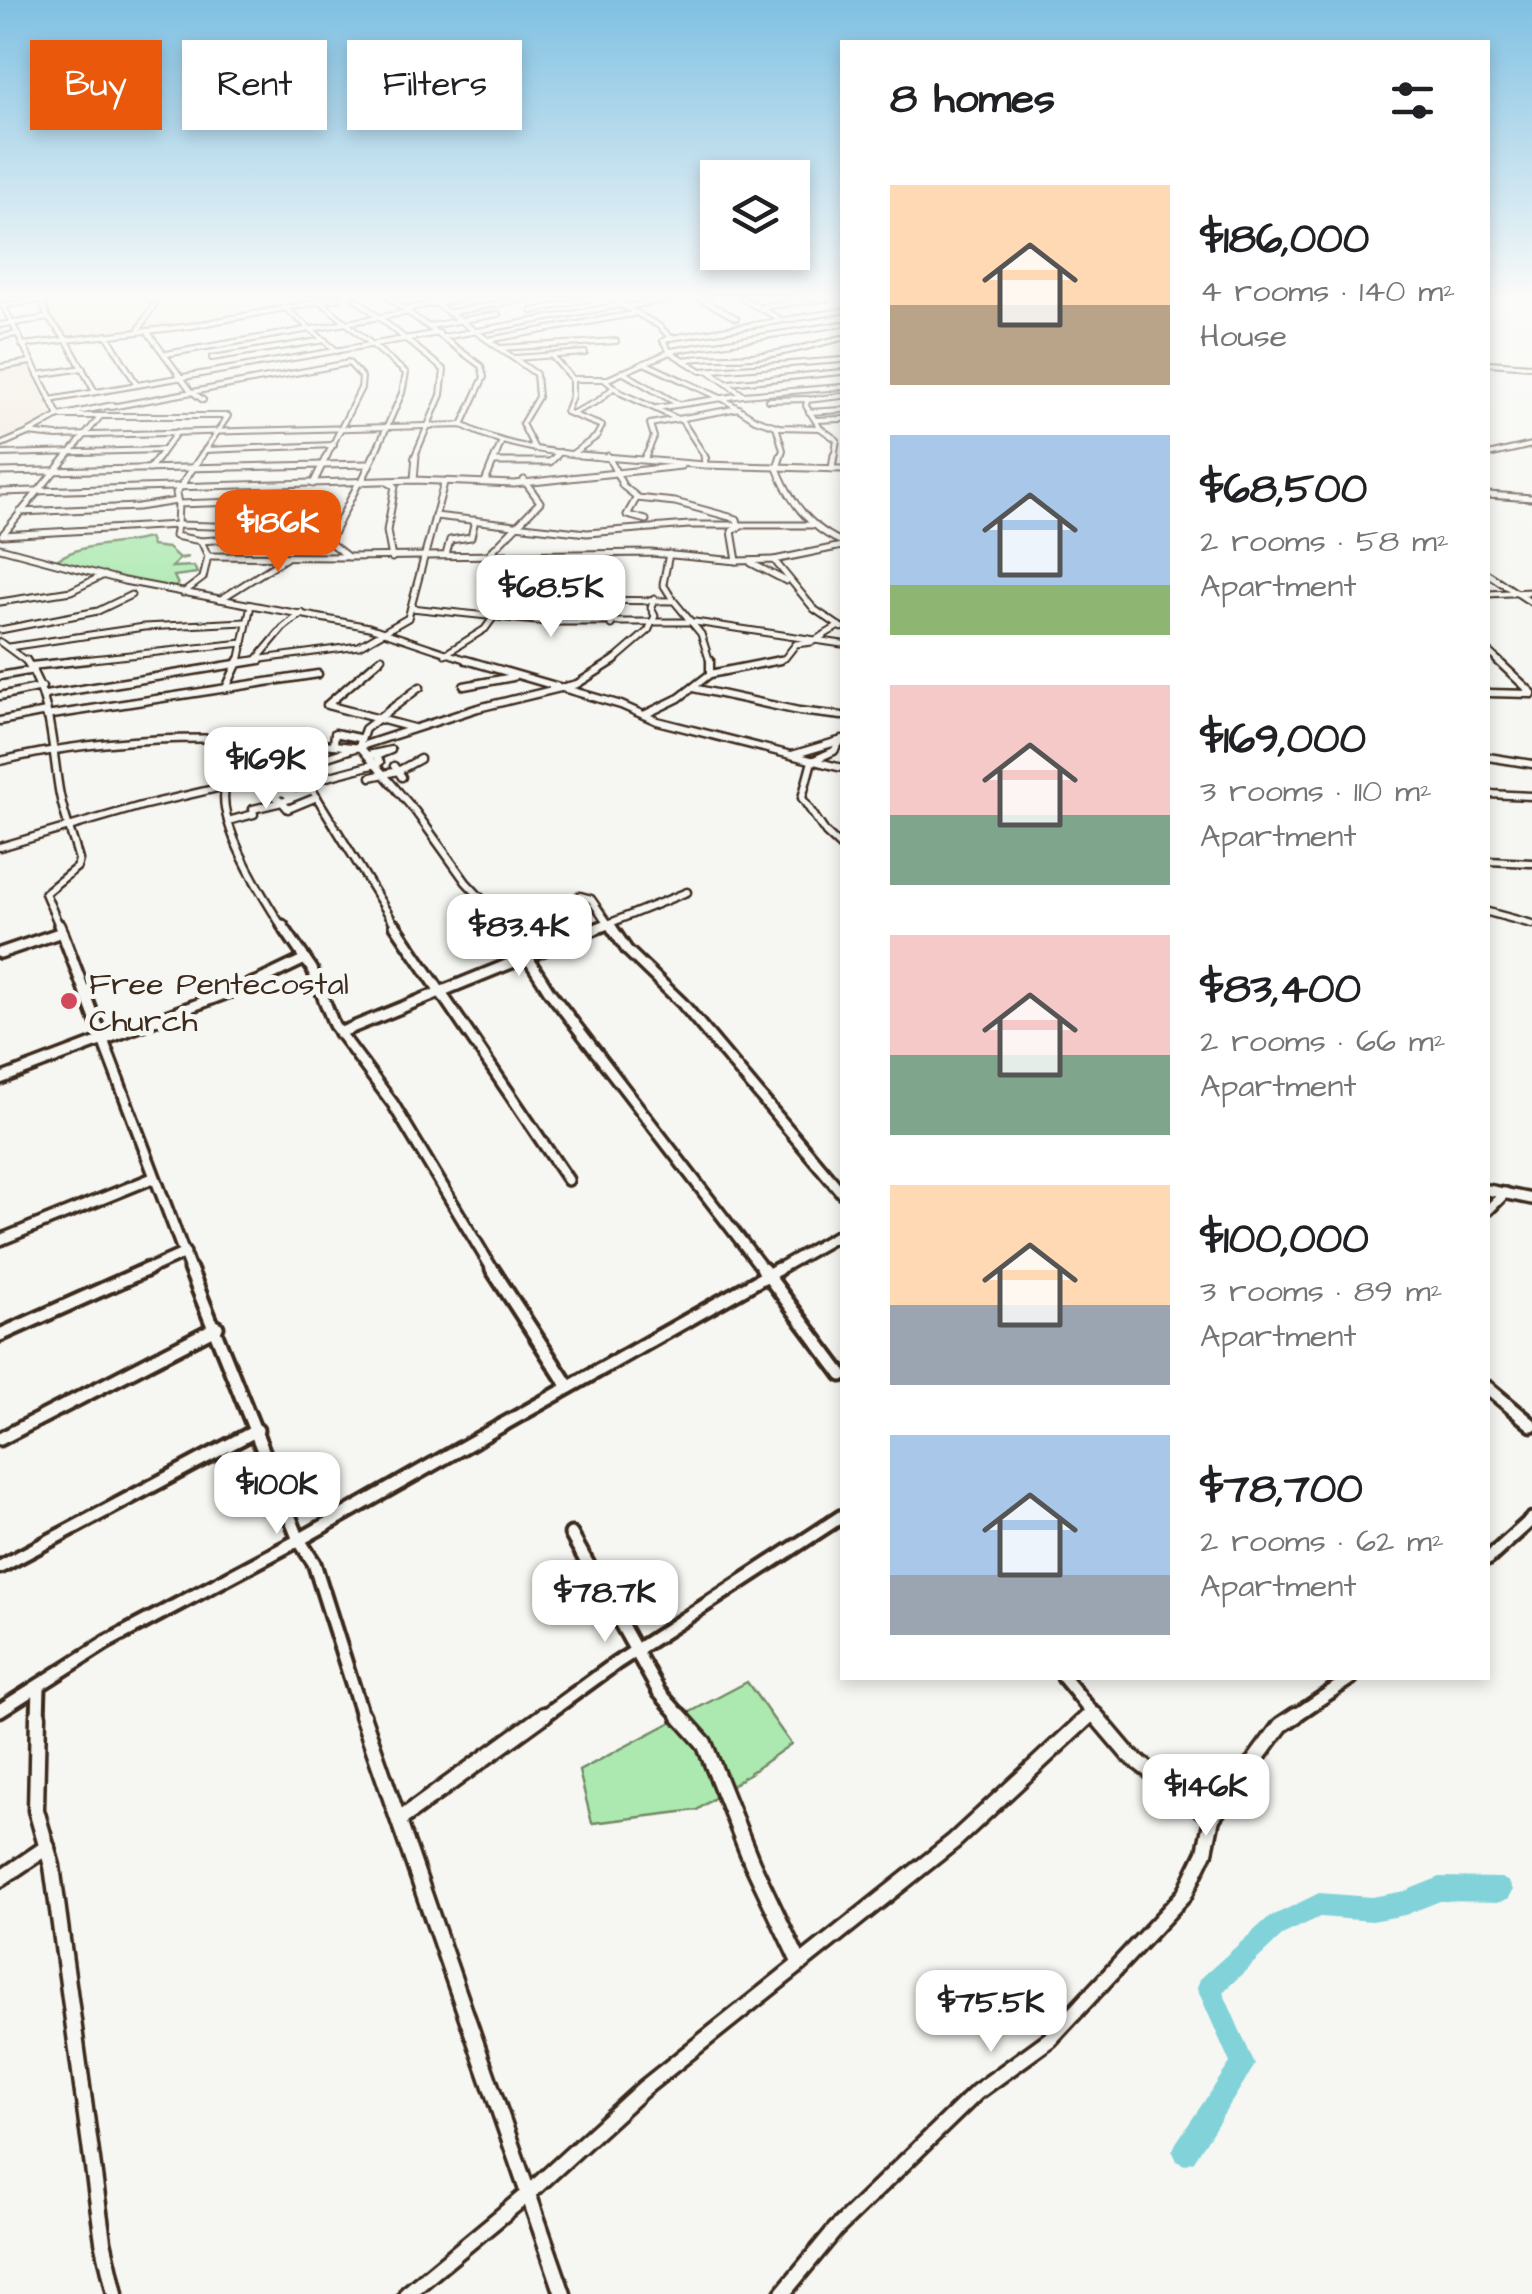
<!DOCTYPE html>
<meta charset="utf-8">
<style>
:root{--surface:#fff;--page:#f6f6f6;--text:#202124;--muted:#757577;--accent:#ea580c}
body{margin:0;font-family:"Architects Daughter",sans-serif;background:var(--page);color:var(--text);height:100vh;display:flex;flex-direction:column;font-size:38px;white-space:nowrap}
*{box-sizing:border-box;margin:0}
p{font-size:32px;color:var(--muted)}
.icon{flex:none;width:55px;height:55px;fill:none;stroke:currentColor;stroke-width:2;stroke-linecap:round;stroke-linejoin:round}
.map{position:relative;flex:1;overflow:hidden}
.sheet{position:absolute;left:840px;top:40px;width:650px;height:1640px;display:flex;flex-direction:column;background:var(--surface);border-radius:0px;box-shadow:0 5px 15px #0003}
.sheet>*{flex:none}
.banner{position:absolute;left:30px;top:40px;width:660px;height:90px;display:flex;gap:20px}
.controls{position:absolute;left:700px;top:160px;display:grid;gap:20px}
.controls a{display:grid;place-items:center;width:110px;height:110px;border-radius:0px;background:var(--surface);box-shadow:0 5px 15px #0003;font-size:50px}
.price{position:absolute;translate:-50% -85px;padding:0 22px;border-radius:20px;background:#fff;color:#222;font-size:32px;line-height:65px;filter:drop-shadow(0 2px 5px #0008)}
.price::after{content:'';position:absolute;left:50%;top:60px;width:30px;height:22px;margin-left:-15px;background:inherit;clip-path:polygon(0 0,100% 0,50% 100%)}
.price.active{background:var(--accent);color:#fff}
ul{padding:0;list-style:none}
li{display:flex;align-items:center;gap:30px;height:250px;padding:0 50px}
li span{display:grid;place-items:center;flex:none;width:280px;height:200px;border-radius:0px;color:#555}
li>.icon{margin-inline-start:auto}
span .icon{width:120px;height:120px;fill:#fffc;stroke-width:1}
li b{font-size:42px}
h2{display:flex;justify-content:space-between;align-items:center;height:120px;padding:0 50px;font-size:42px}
.tag{padding:0 35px;border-radius:0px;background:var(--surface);box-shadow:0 5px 15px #0003;font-size:35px;line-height:90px}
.tag.active{background:var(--accent);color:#fff}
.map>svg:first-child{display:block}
.built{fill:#f3e6d8}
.green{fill:#ace9b0;stroke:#748a67;stroke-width:2.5}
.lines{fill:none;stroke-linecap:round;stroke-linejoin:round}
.river{fill:#81d3d9;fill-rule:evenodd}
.minor-far5-casing{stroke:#3b2a1e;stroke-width:8}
.minor-far4-casing{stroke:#3b2a1e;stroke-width:9}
.minor-far3-casing{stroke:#3b2a1e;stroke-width:11}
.minor-far2-casing{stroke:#3b2a1e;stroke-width:16}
.minor-far1-casing{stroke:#3b2a1e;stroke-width:19}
.minor-casing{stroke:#3b2a1e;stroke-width:21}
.minor-far5{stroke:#f6f6f2;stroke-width:4}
.minor-far4{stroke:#f6f6f2;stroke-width:5}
.minor-far3{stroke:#f6f6f2;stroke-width:6}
.minor-far2{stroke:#f6f6f2;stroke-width:9}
.minor-far1{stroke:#f6f6f2;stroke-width:11}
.minor{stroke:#f6f6f2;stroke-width:14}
.poi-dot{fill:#d1495b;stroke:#f6f6f2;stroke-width:4}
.labels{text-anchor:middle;stroke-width:10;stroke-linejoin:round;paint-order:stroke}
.poi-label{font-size:32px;fill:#3b2a1e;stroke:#f6f6f2;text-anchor:start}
</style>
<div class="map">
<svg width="1532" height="2294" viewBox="0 0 1532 2294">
<rect width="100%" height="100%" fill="#f6f6f2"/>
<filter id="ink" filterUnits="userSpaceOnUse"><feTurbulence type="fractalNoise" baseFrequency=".01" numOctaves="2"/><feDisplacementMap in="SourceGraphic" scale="20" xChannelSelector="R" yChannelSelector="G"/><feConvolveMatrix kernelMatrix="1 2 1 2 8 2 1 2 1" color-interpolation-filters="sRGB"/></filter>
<g filter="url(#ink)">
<g class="built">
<polygon points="52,298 339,298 223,321 66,339 47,318 41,300"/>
<polygon points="28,363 53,418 0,443 0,368"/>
</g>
<g class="green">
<path d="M149 538 152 546 168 548 179 558 189 557 179 559 172 567 194 566 197 573 174 576 178 585 169 590 55 561C84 541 117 546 149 538Z"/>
<polygon points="747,1682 791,1744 697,1810 592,1823 579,1771"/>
</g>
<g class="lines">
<polygon class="river" points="1440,1877 1501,1878 1509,1882 1513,1890 1509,1898 1501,1902 1440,1901 1405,1915 1372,1921 1320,1917 1284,1934 1223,1992 1255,2065 1194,2161 1185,2165 1176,2161 1172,2152 1176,2143 1230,2063 1197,1988 1200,1979 1268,1918 1311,1897 1319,1893 1372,1897 1405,1891"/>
<defs>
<g id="minor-far5">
<polyline points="355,298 444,370 441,395 414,458"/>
<polyline points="389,298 481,366 484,377 462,425"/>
<polyline points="428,298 536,374 538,397 522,424 535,449"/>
<polyline points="699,298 736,318"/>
<polyline points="741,298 778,318"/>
<polyline points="41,300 48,318 66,339 95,392"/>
<polyline points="320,301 406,373 402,393 373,458"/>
<polyline points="3,305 59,416 228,416 200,458"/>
<polyline points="1,306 52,298"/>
<polyline points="624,307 680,298"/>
<polyline points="762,307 829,298"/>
<polyline points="285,308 337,351"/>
<polyline points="405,309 465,298"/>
<polyline points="532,311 592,298"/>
<polyline points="448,313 529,298"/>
<polyline points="0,325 48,318"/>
<polyline points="430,326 498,314"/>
<polyline points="138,331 158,298"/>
<polyline points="147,331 191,391 203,400"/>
<polyline points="107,335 137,385"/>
<polyline points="0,337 17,334"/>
<polyline points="444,337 621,305"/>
<polyline points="671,338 842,311"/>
<polyline points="488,340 633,314"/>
<polyline points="22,345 191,326 339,298"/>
<polyline points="500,348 616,341"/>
<polyline points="670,351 842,324"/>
<polyline points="670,352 701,371 842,360"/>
<polyline points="166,354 410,312"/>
<polyline points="551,355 572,379 572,396 566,412 571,414"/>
<polyline points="212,358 325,340"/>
<polyline points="515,358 585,353"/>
<path d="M683 360C713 355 741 359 771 354 795 351 819 343 842 338"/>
<polyline points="644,363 725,400 755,419 779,427 820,428 837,440 834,458"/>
<polyline points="1488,363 1532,366"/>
<polyline points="0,367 31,362"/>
<polyline points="709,371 743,395 842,387"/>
<polyline points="622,372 678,404"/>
<polyline points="38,375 83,368"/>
<polyline points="572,379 608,379 670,352 663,341 671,338 659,326 610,298"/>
<polyline points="605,380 621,393 682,421 706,458"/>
<polyline points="729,383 842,372"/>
<polyline points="50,400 439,333"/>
<polyline points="768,400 808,399"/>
<path d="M113 405 59 416 28 433 57 436 462 425C506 448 557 453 607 458"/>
<polyline points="111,407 349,363"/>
<polyline points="656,408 743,395"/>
<polyline points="809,412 842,410"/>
<polyline points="816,420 842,419"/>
<polyline points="776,426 783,450 780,458"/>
<polyline points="820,428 806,406 807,400 842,396"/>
<polyline points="0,445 28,433"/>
<polyline points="205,450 334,445"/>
<polyline points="573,453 596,437 602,426 571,414 598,401 613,388"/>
<polyline points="0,454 163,450"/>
<polyline points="1488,455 1532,445"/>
<polyline points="66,458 100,417"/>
<polyline points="158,458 177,432"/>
<polyline points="326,458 361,388 362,377 348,362"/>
<polyline points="495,458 501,443"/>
<polyline points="554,458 560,452"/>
<polyline points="645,458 654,437 650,424 739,408"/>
</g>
<g id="minor-far4">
<polyline points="202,455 176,493 178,504 236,502 253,536 329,542 348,557 651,553 737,561"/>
<polyline points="580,455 704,465 842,469"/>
<polyline points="704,455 705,464"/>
<path d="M781 455 777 468C789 500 810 528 842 542"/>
<polyline points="608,456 623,486 637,497 627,515 646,520"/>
<polyline points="644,459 646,455"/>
<polyline points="493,462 550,462 557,455"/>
<polyline points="149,469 160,455"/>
<polyline points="832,469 834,455"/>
<polyline points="0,472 369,464"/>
<polyline points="414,480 416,455"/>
<polyline points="485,482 496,455"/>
<polyline points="361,483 374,455"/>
<polyline points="389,483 395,486 387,531 392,558"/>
<polyline points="313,484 327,455"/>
<polyline points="0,492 414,480 514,484 681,466"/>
<polyline points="1488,495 1532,498"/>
<polyline points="637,498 675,502 737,519 739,527 732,531 737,561 774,560 814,609 842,628"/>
<polyline points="20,512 138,507 177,501"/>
<polyline points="435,516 587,533 689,525 816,525"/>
<polyline points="3,534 68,455"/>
<polyline points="2,535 177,525 178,504"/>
<polyline points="201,541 253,537"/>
<polyline points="329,542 358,484"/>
<polyline points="0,548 124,581 369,627 473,662"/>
<polyline points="669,554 663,584 673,600"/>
<polyline points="446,555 450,540 471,537 475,520"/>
<polyline points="488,555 540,502 524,480"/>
<polyline points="585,555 581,600 674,601 701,634 710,662"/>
<polyline points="208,556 345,557"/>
<polyline points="774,560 842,546"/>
<polyline points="751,563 786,581"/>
<polyline points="1488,574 1532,603"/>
<polyline points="183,593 203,578 208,556 201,541 175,536 177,525 247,527"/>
<polyline points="1488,594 1532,592"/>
<polyline points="221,599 286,558"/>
<polyline points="0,602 71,591 104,575"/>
<polyline points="411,608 546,622 695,622 842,644"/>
<polyline points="611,625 618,599"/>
<polyline points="0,630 98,611 131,595"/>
<polyline points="0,642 27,662"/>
<polyline points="9,647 144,627 245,622"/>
<polyline points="1488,651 1500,662"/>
<polyline points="445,654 485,629 493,618"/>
<polyline points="258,658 283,628 302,613"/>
<polyline points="64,662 243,643"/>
<polyline points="239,662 251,605"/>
<polyline points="240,662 359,646 408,618 444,483"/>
<polyline points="376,662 382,657"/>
<polyline points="612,662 648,631 655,616 651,608 654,599"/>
<polyline points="773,662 785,658 796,644 812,642 839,626"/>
</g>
<g id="minor-far3">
<path d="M26 660C51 697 52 747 59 790 63 814 73 837 79 860L77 867 45 893 60 928"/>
<polyline points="379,660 327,705 413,728"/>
<polyline points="466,660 621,705 657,721 842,768"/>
<polyline points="1497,660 1532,693"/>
<polyline points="31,666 87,660"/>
<polyline points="710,674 780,660"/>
<polyline points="0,676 34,670"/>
<polyline points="227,686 239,660"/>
<polyline points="464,686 513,677"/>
<polyline points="693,688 799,711 842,716"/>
<polyline points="1488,693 1532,694"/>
<polyline points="45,695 260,660"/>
<polyline points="0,696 42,687"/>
<polyline points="644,715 679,698 710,674 710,660"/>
<polyline points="46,716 318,674"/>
<polyline points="0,721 46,712"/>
<polyline points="842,739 834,751 812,761 802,798 826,833 842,848"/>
<polyline points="334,743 335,733 359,738"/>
<polyline points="359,746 365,729 420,687"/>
<polyline points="792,755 839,741"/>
<polyline points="1488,757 1532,764"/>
<path d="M0 761C119 733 240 734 361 748L415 811 466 882 509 928"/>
<polyline points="319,761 312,752 294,754 289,770 293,777 305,778 397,928"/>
<polyline points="371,777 398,771 394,766"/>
<polyline points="402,777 398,771 420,759"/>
<polyline points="308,782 376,764 380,762 376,756 391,750 368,755"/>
<path d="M226 785C214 820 263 897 283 928"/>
<polygon points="295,790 288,795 283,792"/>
<polyline points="283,792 273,795 282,802 312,790"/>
<polyline points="1488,794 1532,796"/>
<polyline points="228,821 254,814 253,809 282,802 288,809 317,797"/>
<polyline points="0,847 141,806 269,776 478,708 577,684 615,660"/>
<polyline points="1488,861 1532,863"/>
<polyline points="1488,912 1532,924"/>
<polyline points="508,926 580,896 591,899 611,928"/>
<polyline points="598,928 687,892"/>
</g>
<g id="minor-far2">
<polyline points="59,925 62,932"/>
<polyline points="282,925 312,969 334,1025 393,1104 494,1272"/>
<polyline points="395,925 568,1180"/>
<polyline points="507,925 549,991 765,1272"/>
<polyline points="610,925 627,950 682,1003 842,1193"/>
<polyline points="0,953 62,932 191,1272"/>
<polyline points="339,1033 605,925"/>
<polyline points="0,1079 259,981 305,959"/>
<polyline points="1488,1190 1532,1199"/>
<polyline points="1488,1210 1505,1193"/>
<polyline points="0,1240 153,1178"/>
<polyline points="142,1272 185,1253"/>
<polyline points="773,1272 842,1233"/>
</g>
<g id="minor-far1">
<polyline points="190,1269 299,1540 778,1269"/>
<polyline points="492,1269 568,1386"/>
<polyline points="763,1269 842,1375"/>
<polyline points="0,1335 148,1269"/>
<polyline points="1488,1388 1532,1425"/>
<polyline points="0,1439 217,1327"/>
<polyline points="571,1534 659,1692 682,1718"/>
<polyline points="1488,1559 1532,1519"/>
<polyline points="0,1567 257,1430"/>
<polyline points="1064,1678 1097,1718"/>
<polyline points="0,1710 107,1642 299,1540 314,1563 363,1718"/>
<polyline points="38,1718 39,1687"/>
<polyline points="541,1718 615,1664 842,1516"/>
<polyline points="1087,1718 1091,1714"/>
<polyline points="1292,1718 1351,1678"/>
</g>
<g id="minor">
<polyline points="38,1715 36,1810 52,1866 103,2241 115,2294"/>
<polyline points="362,1715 563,2294"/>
<polyline points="679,1715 704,1743 752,1863 800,1964"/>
<polyline points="1095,1715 1129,1755 1212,1818 1281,1725 1296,1715"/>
<polyline points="399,1820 544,1715"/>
<polyline points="0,1879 47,1847"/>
<polyline points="407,2294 529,2193 644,2088 954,1841 1090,1715"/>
<polyline points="782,2294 835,2230 977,2092 1050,2039 1184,1895 1205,1852 1212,1818"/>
</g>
</defs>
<use href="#minor-far5" class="minor-far5-casing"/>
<use href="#minor-far4" class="minor-far4-casing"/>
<use href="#minor-far3" class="minor-far3-casing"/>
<use href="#minor-far2" class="minor-far2-casing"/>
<use href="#minor-far1" class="minor-far1-casing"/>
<use href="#minor" class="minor-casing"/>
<use href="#minor-far5" class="minor-far5"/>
<use href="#minor-far4" class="minor-far4"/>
<use href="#minor-far3" class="minor-far3"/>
<use href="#minor-far2" class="minor-far2"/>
<use href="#minor-far1" class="minor-far1"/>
<use href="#minor" class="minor"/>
</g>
</g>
<linearGradient id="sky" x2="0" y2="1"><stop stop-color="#7fc0e2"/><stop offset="0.48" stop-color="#fbfbf9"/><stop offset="1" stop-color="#fbfbf9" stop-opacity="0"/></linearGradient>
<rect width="1532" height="619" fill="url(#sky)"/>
<circle class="poi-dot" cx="69" cy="1001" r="10"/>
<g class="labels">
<g class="poi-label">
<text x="89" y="994">Free Pentecostal<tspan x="89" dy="37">Church</tspan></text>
</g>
</g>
</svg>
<div class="controls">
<a><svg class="icon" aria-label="layers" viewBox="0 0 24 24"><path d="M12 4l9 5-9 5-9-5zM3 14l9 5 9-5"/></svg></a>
</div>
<b class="price active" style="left:278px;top:575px">$186K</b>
<b class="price" style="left:551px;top:640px">$68.5K</b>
<b class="price" style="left:266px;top:812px">$169K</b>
<b class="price" style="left:519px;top:979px">$83.4K</b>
<b class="price" style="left:277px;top:1537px">$100K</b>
<b class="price" style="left:605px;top:1645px">$78.7K</b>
<b class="price" style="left:1206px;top:1839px">$146K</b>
<b class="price" style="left:991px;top:2055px">$75.5K</b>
<div class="banner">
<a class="tag active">Buy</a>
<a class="tag">Rent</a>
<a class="tag">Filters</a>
</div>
<section class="sheet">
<h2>8 homes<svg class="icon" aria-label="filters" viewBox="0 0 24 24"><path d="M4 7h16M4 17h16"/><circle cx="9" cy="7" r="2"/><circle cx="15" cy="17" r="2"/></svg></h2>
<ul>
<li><span style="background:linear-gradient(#ffd9b3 60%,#b9a48a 0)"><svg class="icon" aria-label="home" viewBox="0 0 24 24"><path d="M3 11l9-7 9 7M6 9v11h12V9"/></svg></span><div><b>$186,000</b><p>4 rooms · 140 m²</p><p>House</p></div></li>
<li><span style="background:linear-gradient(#a9c7e8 75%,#8fb573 0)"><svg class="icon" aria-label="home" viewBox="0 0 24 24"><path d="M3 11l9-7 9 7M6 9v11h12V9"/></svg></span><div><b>$68,500</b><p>2 rooms · 58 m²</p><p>Apartment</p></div></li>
<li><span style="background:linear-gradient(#f6c9c9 65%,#7fa58c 0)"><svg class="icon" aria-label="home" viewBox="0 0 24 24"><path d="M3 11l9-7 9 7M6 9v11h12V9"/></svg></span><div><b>$169,000</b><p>3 rooms · 110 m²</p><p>Apartment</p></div></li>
<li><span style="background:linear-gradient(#f6c9c9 60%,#7fa58c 0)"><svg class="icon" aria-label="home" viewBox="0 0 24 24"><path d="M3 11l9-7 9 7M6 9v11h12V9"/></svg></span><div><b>$83,400</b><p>2 rooms · 66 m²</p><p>Apartment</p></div></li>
<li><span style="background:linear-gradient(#ffd9b3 60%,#9aa5b1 0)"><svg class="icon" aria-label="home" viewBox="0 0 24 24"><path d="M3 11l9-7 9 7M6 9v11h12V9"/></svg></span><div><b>$100,000</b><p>3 rooms · 89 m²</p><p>Apartment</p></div></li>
<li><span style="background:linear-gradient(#a9c7e8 70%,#9aa5b1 0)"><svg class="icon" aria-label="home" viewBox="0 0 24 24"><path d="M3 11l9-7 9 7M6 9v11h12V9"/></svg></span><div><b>$78,700</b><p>2 rooms · 62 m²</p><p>Apartment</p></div></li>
</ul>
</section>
</div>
